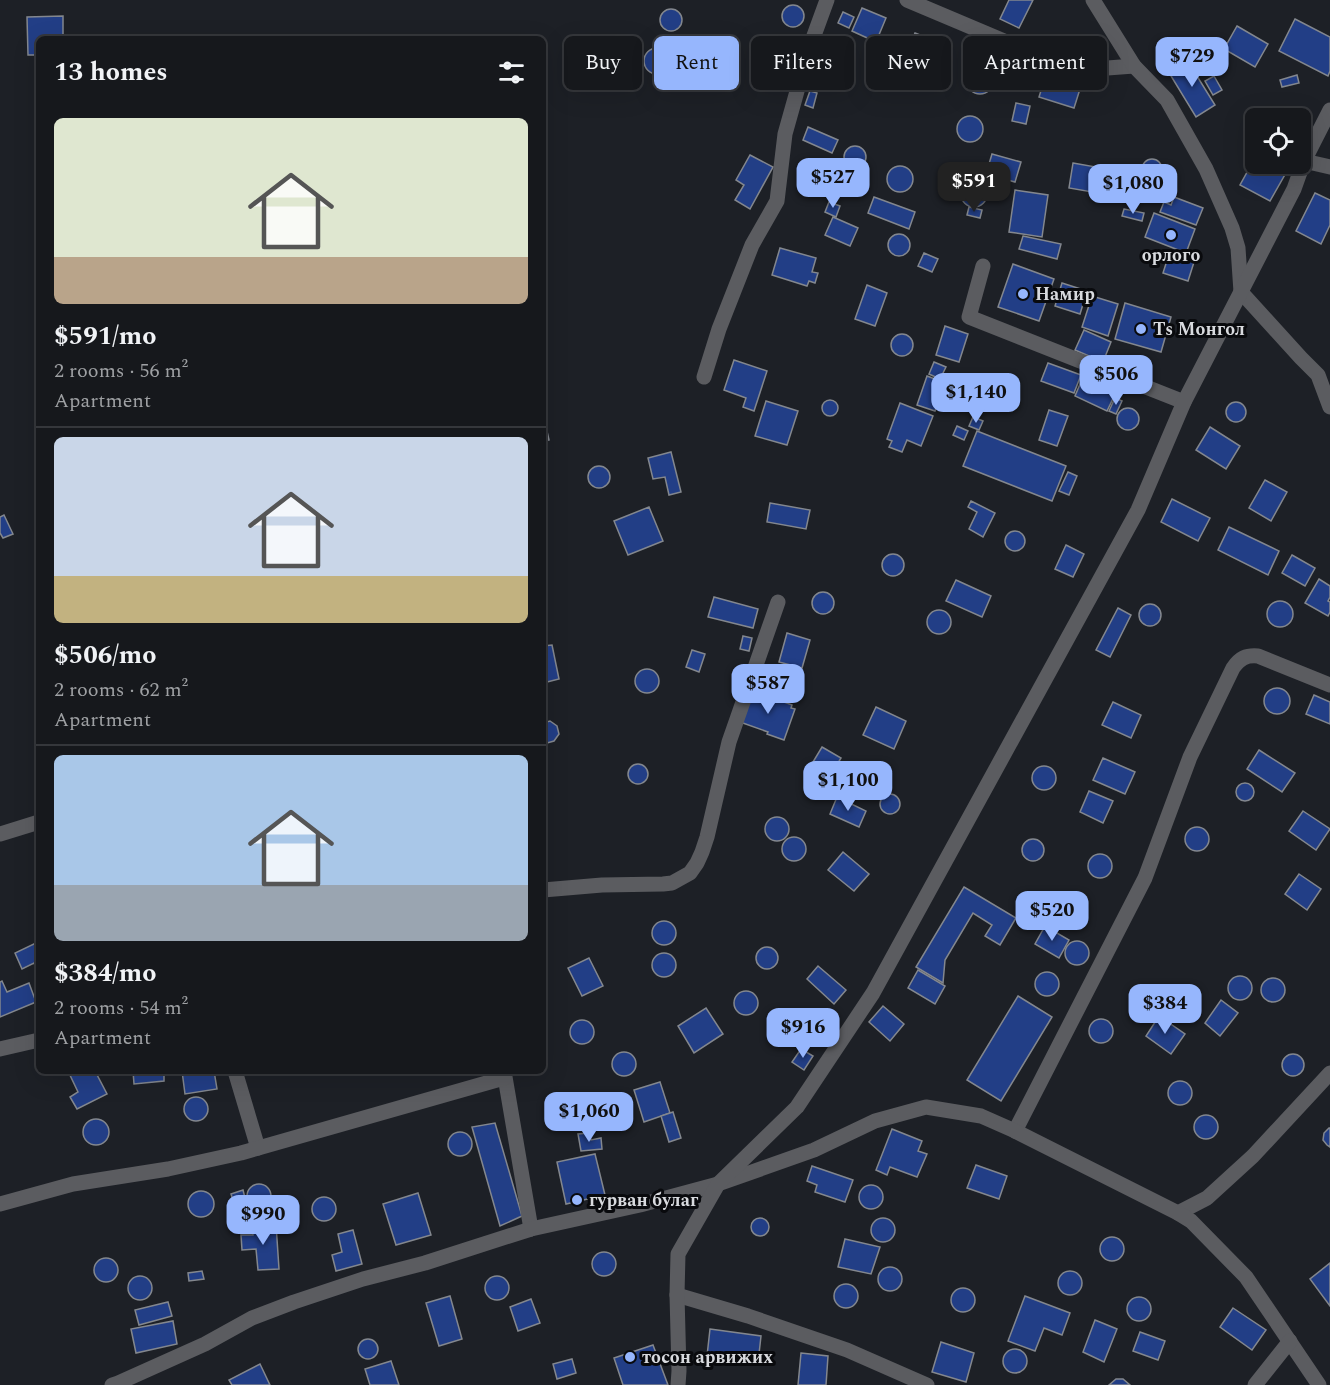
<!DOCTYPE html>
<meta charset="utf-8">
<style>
:root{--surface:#16181c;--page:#1f2125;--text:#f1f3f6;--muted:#9ea0a3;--line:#35373b;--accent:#96b6fd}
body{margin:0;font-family:Spectral,serif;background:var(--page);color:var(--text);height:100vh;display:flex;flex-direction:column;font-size:22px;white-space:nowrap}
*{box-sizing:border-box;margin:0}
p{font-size:20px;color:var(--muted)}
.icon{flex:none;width:33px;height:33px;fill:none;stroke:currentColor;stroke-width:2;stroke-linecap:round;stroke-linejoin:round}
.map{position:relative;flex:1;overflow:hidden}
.panel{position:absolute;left:36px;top:36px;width:510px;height:1038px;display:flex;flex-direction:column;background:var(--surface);border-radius:9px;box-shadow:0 6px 24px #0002,0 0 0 2px var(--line)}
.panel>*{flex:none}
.top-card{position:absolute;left:564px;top:36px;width:570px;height:54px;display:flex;gap:12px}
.tools{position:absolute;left:1245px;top:108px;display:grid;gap:12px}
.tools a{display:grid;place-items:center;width:66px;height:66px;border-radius:9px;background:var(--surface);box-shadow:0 6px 24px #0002,0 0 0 2px var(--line);font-size:30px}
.price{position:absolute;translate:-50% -51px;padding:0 14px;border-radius:12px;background:var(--accent);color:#111;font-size:20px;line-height:39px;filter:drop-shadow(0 2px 3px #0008)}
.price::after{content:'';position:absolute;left:50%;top:36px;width:18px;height:14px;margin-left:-9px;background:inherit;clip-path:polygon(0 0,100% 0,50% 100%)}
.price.active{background:#222;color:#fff}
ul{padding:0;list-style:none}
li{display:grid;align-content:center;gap:12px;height:318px;padding:0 18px}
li+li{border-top:2px solid var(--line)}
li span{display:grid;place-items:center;height:186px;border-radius:9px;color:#555}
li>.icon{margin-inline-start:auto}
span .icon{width:108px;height:108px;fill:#fffc;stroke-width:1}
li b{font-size:26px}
h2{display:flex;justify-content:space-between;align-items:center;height:72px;padding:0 18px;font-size:26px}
.tag{padding:0 21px;border-radius:9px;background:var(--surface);box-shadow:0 6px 24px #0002,0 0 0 2px var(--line);font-size:21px;line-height:54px}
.tag.active{background:var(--accent);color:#111}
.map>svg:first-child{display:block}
.building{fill:#223e86;stroke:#83878e;stroke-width:1.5}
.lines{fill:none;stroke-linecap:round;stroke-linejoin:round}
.street{stroke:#5b5c60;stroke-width:15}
.poi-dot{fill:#96b6fd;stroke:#090a0d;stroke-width:2}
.labels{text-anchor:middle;stroke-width:6;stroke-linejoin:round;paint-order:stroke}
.poi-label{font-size:18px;font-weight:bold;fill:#d8dade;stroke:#090a0d;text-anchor:start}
</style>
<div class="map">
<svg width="1330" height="1385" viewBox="0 0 1330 1385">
<rect width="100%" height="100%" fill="#1d2026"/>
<g class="building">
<polygon points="1009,0 1033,0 1019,28 1000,19"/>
<circle cx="793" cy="16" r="11"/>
<polygon points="862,8 886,18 876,42 852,31"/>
<circle cx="671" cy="20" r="11"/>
<polygon points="843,12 854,17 849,28 838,23"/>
<polygon points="63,16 63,39 39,39 39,55 28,55 27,17"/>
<polygon points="1295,19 1330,37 1330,71 1328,76 1279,51"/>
<polygon points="1237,26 1268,44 1255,67 1224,49"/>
<polygon points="915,33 945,45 937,64 907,52"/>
<circle cx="780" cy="52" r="11"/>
<circle cx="657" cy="61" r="13"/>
<polygon points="1187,60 1215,105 1196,117 1168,71"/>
<circle cx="980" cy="81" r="13"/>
<polygon points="1297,75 1299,83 1282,87 1280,80"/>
<polygon points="1214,76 1222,90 1213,95 1205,81"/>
<polygon points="1045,78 1080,89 1074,108 1039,97"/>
<polygon points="810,91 817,93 813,108 805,105"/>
<polygon points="1016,103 1030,106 1026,124 1012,121"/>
<circle cx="970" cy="129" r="13"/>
<polygon points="808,127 838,140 832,153 803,140"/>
<circle cx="855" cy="157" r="11"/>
<polygon points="992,154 1021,162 1015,182 986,174"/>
<polygon points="750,155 773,167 750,209 735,200 744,185 736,180"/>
<polygon points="1256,156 1256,164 1291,164 1270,201 1240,185"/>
<circle cx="1152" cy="169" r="10"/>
<polygon points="1073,163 1096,167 1092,192 1069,188"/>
<circle cx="900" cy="179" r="13"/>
<circle cx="974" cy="194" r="13"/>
<polygon points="1015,190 1048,195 1042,237 1009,232"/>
<polygon points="1315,193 1330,200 1330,225 1321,244 1296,231"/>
<polygon points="874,197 915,212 909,229 868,213"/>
<polygon points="1174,197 1203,208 1196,225 1160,212 1164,202 1171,205"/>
<polygon points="829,202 840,206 836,217 825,212"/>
<polygon points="969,207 982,210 980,218 967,215"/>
<polygon points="1124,209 1144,213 1142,221 1122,216"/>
<polygon points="1154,213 1195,229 1186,253 1145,237"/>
<polygon points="833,217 858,228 850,246 825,235"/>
<circle cx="899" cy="245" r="11"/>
<polygon points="1023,236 1061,244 1057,259 1019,249"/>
<polygon points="780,248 816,258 812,272 818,273 815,283 809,281 807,286 772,275"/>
<polygon points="1170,251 1195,259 1188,281 1163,273"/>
<polygon points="924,253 938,259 932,272 918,266"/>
<polygon points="1013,264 1054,279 1039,321 998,307"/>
<polygon points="1062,283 1087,291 1080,314 1055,306"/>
<polygon points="867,285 887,293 875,326 855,319"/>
<polygon points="1092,296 1118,304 1108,336 1082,327"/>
<polygon points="1125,303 1171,317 1161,352 1115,339"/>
<polygon points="945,326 968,334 959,362 936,355"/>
<polygon points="1084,330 1111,342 1103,362 1075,350"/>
<circle cx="902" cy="345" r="11"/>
<polygon points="734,360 767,371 754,411 743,407 746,398 724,390"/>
<polygon points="934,362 946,367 940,379 929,374"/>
<polygon points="1048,363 1081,375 1074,393 1041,381"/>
<polygon points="1084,375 1117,390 1107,411 1075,396"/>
<polygon points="927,376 945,383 935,411 917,405"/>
<polygon points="1115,398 1122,401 1116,414 1109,411"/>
<circle cx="830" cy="408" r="8"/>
<polygon points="766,401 798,411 787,445 755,436"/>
<circle cx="1236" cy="412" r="10"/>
<polygon points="900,403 933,416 921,446 907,440 902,452 889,447 892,441 887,439"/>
<circle cx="1128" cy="419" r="11"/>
<polygon points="1049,410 1068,416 1057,446 1039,440"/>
<polygon points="543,414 549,440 543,441"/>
<polygon points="973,417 983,421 979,430 969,426"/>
<polygon points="957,426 968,431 964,440 953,435"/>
<polygon points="1210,427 1240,446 1226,469 1196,450"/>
<polygon points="977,431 1066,466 1052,501 963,466"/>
<polygon points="671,452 681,492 669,495 665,477 653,479 648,458"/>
<circle cx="599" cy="477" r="11"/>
<polygon points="1068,472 1077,476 1069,495 1059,491"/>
<polygon points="1265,480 1287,492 1271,521 1249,508"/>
<polygon points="1172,499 1210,518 1198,541 1161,522"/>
<polygon points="971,501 995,513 983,537 969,529 977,512 968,507"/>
<polygon points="770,503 810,510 806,529 767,522"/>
<polygon points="649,507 663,541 628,555 614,521"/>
<polygon points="4,515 13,534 3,538 0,533 0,517"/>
<polygon points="1229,527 1279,551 1268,575 1218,550"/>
<circle cx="1015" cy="541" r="10"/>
<polygon points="1066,545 1084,554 1073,577 1055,569"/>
<circle cx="893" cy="565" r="11"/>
<polygon points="1292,555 1315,568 1305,586 1282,573"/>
<polygon points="1319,579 1330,586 1330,597 1328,601 1330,602 1330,612 1328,616 1305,603"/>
<polygon points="956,580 991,596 982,617 946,601"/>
<circle cx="823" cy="603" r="11"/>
<polygon points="714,597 758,609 753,628 708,617"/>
<circle cx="1280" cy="614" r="13"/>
<circle cx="1150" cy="615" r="11"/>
<polygon points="1118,608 1131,615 1110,657 1096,650"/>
<circle cx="939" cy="622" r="12"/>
<polygon points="787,633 810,640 802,668 779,662"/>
<polygon points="743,636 752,638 749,651 740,649"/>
<polygon points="552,645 559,679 543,683 543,646"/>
<polygon points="692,650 705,654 699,672 686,667"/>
<circle cx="647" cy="681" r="12"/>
<circle cx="1277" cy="701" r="13"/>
<polygon points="752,690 792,705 791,708 795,709 784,740 767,734 768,732 740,722"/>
<polygon points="1314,695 1330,702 1330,724 1306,714"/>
<polygon points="1113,702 1141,715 1131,738 1102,725"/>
<polygon points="876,707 906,721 894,749 863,735"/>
<polygon points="550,721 557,726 559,734 554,741 547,743 543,742 543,723"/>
<polygon points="822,747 841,758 832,773 813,762"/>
<polygon points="1259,750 1295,773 1282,792 1247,769"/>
<polygon points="1103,758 1135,772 1125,794 1093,780"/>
<circle cx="638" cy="774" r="10"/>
<circle cx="1044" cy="778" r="12"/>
<circle cx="1245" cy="792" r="9"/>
<polygon points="1089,791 1113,801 1103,823 1080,812"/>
<circle cx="890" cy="804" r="10"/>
<polygon points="837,797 866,811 859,827 830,814"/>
<polygon points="1303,811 1330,829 1316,850 1289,831"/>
<circle cx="777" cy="829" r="12"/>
<circle cx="1197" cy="839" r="12"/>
<circle cx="794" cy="849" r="12"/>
<circle cx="1033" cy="850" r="11"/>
<polygon points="843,852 869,874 854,891 828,870"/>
<circle cx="1100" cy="866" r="12"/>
<polygon points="1299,874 1321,889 1307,910 1285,894"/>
<polygon points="964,887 1016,918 1000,945 985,936 992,925 973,913 945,960 943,983 916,967"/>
<circle cx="664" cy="933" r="12"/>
<polygon points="1045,926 1069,940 1059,958 1035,944"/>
<circle cx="1077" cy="953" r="12"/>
<polygon points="38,942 39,944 39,974 34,963 22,969 15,953"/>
<circle cx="767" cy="958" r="11"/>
<circle cx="664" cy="965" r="12"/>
<polygon points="589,958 603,986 582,996 568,968"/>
<polygon points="818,966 846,990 834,1004 807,979"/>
<polygon points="918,970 945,986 935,1004 908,988"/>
<circle cx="1047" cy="984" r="12"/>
<circle cx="1240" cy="988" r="12"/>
<circle cx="1273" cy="990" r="12"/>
<polygon points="2,981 7,992 29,983 36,1002 0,1017 0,982"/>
<circle cx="746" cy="1003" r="12"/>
<polygon points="1018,996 1052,1017 1001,1101 967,1080"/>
<polygon points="1221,1000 1238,1013 1220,1036 1205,1023"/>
<polygon points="883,1006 904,1024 890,1041 869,1022"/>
<polygon points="706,1008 723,1034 694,1053 678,1026"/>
<polygon points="1159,1016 1185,1034 1171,1054 1146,1036"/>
<circle cx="1101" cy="1031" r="12"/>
<circle cx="582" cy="1032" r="12"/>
<polygon points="801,1049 813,1056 804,1070 792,1062"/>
<circle cx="624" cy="1064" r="12"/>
<circle cx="1293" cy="1065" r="11"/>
<polygon points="68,1071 95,1071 107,1094 77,1109 70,1097 78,1092"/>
<polygon points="133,1071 173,1071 173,1074 164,1075 164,1081 134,1084"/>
<polygon points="182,1071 214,1071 217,1089 185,1094"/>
<circle cx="1180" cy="1093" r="12"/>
<polygon points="660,1082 670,1113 644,1122 634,1090"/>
<circle cx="619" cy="1105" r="12"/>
<circle cx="196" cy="1109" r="12"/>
<polygon points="673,1112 681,1138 669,1142 661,1116"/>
<circle cx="1206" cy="1127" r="12"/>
<circle cx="96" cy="1132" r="13"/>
<polygon points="495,1123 522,1216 500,1226 472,1127"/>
<polygon points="1329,1128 1330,1128 1330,1147 1327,1145 1323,1140 1324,1133"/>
<polygon points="892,1129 922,1141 918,1151 927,1154 917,1177 890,1167 887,1175 876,1170"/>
<circle cx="460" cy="1144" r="12"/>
<polygon points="589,1133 591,1140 601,1138 602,1149 581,1151 578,1134"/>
<polygon points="595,1154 605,1195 566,1204 557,1162"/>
<polygon points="976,1165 1007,1176 999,1199 967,1188"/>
<polygon points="812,1166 853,1180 845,1202 815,1192 817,1185 807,1181"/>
<circle cx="259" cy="1196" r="12"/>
<circle cx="871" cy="1197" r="12"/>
<polygon points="243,1190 246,1202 235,1206 231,1194"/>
<circle cx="201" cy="1204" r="13"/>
<polygon points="418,1193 431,1235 396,1245 383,1204"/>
<circle cx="324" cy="1209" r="12"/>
<circle cx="883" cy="1230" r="12"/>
<circle cx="760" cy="1227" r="9"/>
<polygon points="276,1224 279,1269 258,1270 256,1249 242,1250 241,1235 253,1235 252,1226"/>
<polygon points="353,1230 362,1264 336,1271 332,1255 342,1252 338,1234"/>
<circle cx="1112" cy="1249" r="12"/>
<polygon points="845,1239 880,1247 871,1274 838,1267"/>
<circle cx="604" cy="1264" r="12"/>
<circle cx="106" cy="1270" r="12"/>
<polygon points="1330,1263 1330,1306 1310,1279"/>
<circle cx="890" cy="1279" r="12"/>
<polygon points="202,1271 204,1279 189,1281 188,1273"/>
<circle cx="1070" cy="1283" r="12"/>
<circle cx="140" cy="1288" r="12"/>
<circle cx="497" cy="1288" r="12"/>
<circle cx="846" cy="1296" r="12"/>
<circle cx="963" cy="1300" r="12"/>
<polygon points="450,1296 462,1339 439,1346 426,1303"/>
<polygon points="1025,1296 1070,1313 1062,1335 1044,1328 1035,1351 1008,1341"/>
<circle cx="1139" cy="1309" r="12"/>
<polygon points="531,1299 540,1323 518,1331 510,1307"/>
<polygon points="168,1302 172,1316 139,1325 135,1310"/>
<polygon points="1233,1308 1266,1330 1252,1350 1220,1327"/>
<polygon points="1095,1320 1117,1329 1104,1362 1083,1352"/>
<polygon points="173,1321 177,1344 136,1353 131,1329"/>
<polygon points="710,1329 761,1336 758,1363 707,1356"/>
<polygon points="1140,1332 1165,1341 1158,1360 1133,1351"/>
<circle cx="368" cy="1349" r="10"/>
<polygon points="941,1342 974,1353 966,1382 932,1372"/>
<polygon points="653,1345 668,1385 623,1385 614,1358"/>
<circle cx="1015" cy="1361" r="12"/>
<polygon points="801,1353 828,1356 826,1385 798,1385"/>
<polygon points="572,1359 576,1373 557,1379 553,1364"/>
<polygon points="391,1361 399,1385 370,1385 365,1369"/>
<polygon points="260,1364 270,1385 232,1385 229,1380"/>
<polygon points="1116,1379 1123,1379 1130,1385 1109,1385"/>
</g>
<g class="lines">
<g class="street">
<polyline points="907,0 1054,62 1094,69 1134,66"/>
<polyline points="1093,0 1134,66 1167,100 1206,169 1232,228 1238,248 1241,292 1301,358 1318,375 1330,407"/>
<polyline points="1304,161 1330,167"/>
<polyline points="983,266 969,317 1184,402"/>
<polyline points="704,377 719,329 752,245 777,201 785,134 808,52 827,0"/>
<polyline points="0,834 39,822"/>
<polyline points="543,890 602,885 663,884 672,883 690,873 697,863 702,852 707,837 729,742 778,602"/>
<polyline points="0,1049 39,1040"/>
<polyline points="235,1071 258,1148"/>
<polyline points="504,1071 531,1229"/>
<path d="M1015 1131 1145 878 1190 757 1233 668C1240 658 1246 655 1258 656L1330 685"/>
<polyline points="0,1204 73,1184 168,1169 241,1153 504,1078"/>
<polyline points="1178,1213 1207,1198 1253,1156 1330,1073"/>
<polyline points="677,1295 748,1316 847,1350 927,1385"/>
<polyline points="112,1385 118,1383 205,1344 252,1318 294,1302 363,1279 425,1263 531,1229 640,1205 718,1184 814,1150 875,1121 926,1107 981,1116 1015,1131 1178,1213 1191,1221 1246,1277 1319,1385"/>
<polyline points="678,1385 679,1371 677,1295 678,1254 718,1184 797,1107 873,993 1138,510 1184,402 1294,189 1304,161 1330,110"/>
<polyline points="1255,1385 1290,1341"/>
</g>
</g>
<g class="poi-dot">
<circle cx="1171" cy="235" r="6"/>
<circle cx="1023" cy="294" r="6"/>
<circle cx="1141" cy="329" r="6"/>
<circle cx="577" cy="1200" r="6"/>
<circle cx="630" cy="1357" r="6"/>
</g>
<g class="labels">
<g class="poi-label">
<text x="1171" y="261" text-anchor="middle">орлого</text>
<text x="1035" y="300">Намир</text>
<text x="1153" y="335">Ts Монгол</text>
<text x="589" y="1206">гурван булаг</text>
<text x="642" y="1363">тосон арвижих</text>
</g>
</g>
</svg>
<div class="tools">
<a><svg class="icon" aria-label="locate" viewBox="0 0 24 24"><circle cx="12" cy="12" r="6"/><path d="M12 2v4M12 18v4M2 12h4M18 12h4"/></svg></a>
</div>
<b class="price" style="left:1192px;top:88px">$729</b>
<b class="price" style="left:833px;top:209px">$527</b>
<b class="price active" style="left:974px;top:213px">$591</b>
<b class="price" style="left:1133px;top:215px">$1,080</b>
<b class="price" style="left:1116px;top:406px">$506</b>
<b class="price" style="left:976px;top:424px">$1,140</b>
<b class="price" style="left:768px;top:715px">$587</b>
<b class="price" style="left:848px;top:812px">$1,100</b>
<b class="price" style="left:1052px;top:942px">$520</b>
<b class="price" style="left:1165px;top:1035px">$384</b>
<b class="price" style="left:803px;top:1059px">$916</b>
<b class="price" style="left:589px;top:1143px">$1,060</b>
<b class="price" style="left:263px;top:1246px">$990</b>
<div class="top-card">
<a class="tag">Buy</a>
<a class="tag active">Rent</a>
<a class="tag">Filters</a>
<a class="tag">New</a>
<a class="tag">Apartment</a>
</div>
<section class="panel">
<h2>13 homes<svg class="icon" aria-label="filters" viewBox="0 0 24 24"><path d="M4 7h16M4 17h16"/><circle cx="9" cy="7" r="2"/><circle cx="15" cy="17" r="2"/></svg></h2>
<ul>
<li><span style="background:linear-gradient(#dfe7d0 75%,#b9a48a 0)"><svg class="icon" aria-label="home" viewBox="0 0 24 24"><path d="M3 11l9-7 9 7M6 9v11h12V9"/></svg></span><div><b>$591/mo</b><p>2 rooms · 56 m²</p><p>Apartment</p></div></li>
<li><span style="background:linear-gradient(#c9d6e8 75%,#c2b280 0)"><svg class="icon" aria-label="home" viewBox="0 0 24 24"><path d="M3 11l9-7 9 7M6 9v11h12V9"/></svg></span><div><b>$506/mo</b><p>2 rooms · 62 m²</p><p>Apartment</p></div></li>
<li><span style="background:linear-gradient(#a9c7e8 70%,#9aa5b1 0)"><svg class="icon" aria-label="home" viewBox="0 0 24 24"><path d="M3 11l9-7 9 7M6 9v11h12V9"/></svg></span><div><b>$384/mo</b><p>2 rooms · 54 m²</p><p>Apartment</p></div></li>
</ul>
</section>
</div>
